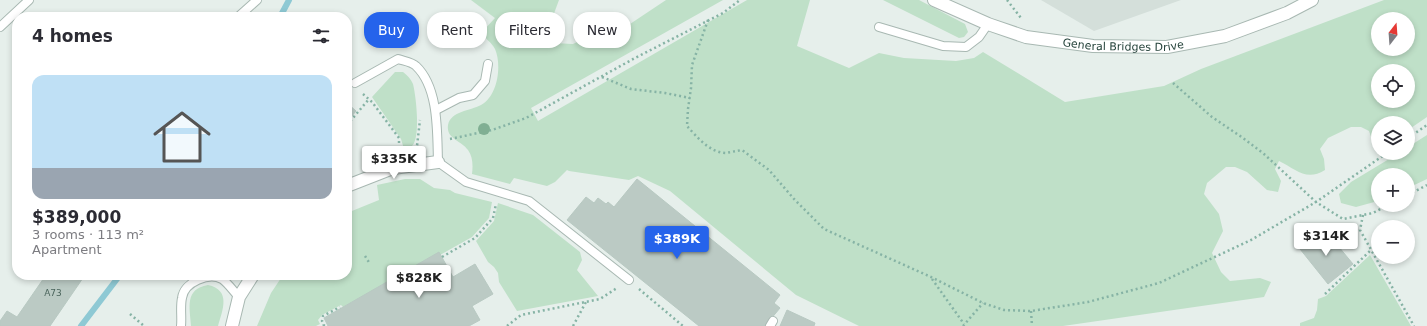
<!DOCTYPE html>
<meta charset="utf-8">
<style>
:root{--surface:#fff;--page:#f7f7f7;--text:#2b2b33;--muted:#7c7c81;--accent:#2563eb}
body{margin:0;font-family:"DejaVu Sans",sans-serif;background:var(--page);color:var(--text);height:100vh;display:flex;flex-direction:column;font-size:15px;white-space:nowrap}
*{box-sizing:border-box;margin:0}
p{font-size:13px;color:var(--muted)}
.icon{flex:none;width:22px;height:22px;fill:none;stroke:currentColor;stroke-width:2;stroke-linecap:round;stroke-linejoin:round}
.map{position:relative;flex:1;overflow:hidden}
.sheet{position:absolute;left:12px;top:12px;width:340px;height:268px;display:flex;flex-direction:column;background:var(--surface);border-radius:16px;box-shadow:0 2px 6px #0003}
.sheet>*{flex:none}
.top-card{position:absolute;left:364px;top:12px;width:380px;height:36px;display:flex;gap:8px}
.needle{width:26px;rotate:17deg}
.buttons{position:absolute;left:1371px;top:12px;display:grid;gap:8px}
.buttons a{display:grid;place-items:center;width:44px;height:44px;border-radius:50%;background:var(--surface);box-shadow:0 2px 6px #0003;font-size:20px}
.price{position:absolute;translate:-50% -34px;padding:0 9px;border-radius:4px;background:#fff;color:#222;font-size:13px;line-height:26px;filter:drop-shadow(0 1px 2px #0008)}
.price::after{content:'';position:absolute;left:50%;top:24px;width:12px;height:9px;margin-left:-6px;background:inherit;clip-path:polygon(0 0,100% 0,50% 100%)}
.price.active{background:var(--accent);color:#fff}
ul{padding:0;list-style:none}
li{display:grid;align-content:center;gap:8px;height:212px;padding:0 20px}
li span{display:grid;place-items:center;height:124px;border-radius:12px;color:#555}
li>.icon{margin-inline-start:auto}
span .icon{width:72px;height:72px;fill:#fffc;stroke-width:1}
li b{font-size:17px}
h2{display:flex;justify-content:space-between;align-items:center;height:48px;padding:0 20px;font-size:17px}
.tag{padding:0 14px;border-radius:16px;background:var(--surface);box-shadow:0 2px 6px #0003;font-size:14px;line-height:36px}
.tag.active{background:var(--accent);color:#fff}
.map>svg:first-child{display:block}
.built{fill:#d4dfda}
.green{fill:#bfe0c8;fill-rule:evenodd}
.lines{fill:none;stroke-linecap:round;stroke-linejoin:round}
.stream{stroke:#8ec9d4;stroke-width:6}
.building{fill:#bbcac4;stroke:#b8c9c2}
.service-casing{stroke:#a8b8b2;stroke-width:10}
.minor-casing{stroke:#a8b8b2;stroke-width:14}
.path{stroke:#86b3a5;stroke-width:2.5;stroke-dasharray:2 3;stroke-linecap:butt}
.service{stroke:#fff;stroke-width:8}
.minor{stroke:#fff;stroke-width:12}
.tree{fill:#80af93}
.labels{text-anchor:middle;stroke-width:3;stroke-linejoin:round;paint-order:stroke}
.number-label{font-size:9px;fill:#4a645c}
.street-label{font-size:11px;fill:#24423a;stroke:#f7fbf9}
</style>
<div class="map">
<svg width="1427" height="326" viewBox="0 0 1427 326">
<rect width="100%" height="100%" fill="#e6efeb"/>
<polygon class="built" points="1041,0 1181,0 1094,31"/>
<g class="green">
<path d="M471 0H559L549 27 553 43 573 44 594 34 621 30 666 0H723L531 108 538 121 747 0H810L797 46 849 68 879 53 904 58 956 61 974 58 983 52 1065 102 1164 86 1201 69 1384 0H1427V117L1408 130V123H1378V146L1374 145 1369 131 1361 127H1351L1328 138 1320 149 1324 159 1325 170C1306 182 1296 169 1279 161L1275 169 1281 181 1278 192 1267 190 1247 172 1235 167H1226L1207 183 1204 194 1219 214 1223 231 1212 253 1221 272 1230 281 1260 278 1271 282 1264 297 1063 326H859L796 295 670 191 638 176 629 180 569 171 567 170 555 182 547 186 514 178 510 184 472 174C473 166 473 157 468 150 461 140 446 139 448 125 451 111 470 111 481 105 498 96 502 65 495 49 492 43 485 38 481 33L495 18ZM1378 19H1408V49H1378ZM1378 71H1408V101H1378Z"/>
<polygon points="883,0 919,0 965,24 968,32 964,37 959,38"/>
<path d="M395 72H403C407 75 411 79 413 84 416 96 420 132 414 143 413 147 407 148 404 149L401 139 372 97Z"/>
<polygon points="1427,135 1427,179 1408,188 1408,175 1378,175 1378,201 1356,207 1341,203 1339,194 1351,182 1399,153 1408,153 1408,147"/>
<polygon points="405,179 420,179 434,188 450,190 455,193 492,202 489,218 472,237 440,255 343,307 341,305 322,315 318,320 320,324 316,326 257,326 271,293 283,275 347,275 347,213 379,200 377,185"/>
<polygon points="498,203 533,215 580,252 582,260 577,270 598,296 517,311 499,282 498,273 494,267 488,262 476,241 494,221"/>
<polygon points="1370,255 1411,326 1300,326 1300,323 1314,318 1317,310 1318,299 1326,296"/>
<path d="M208 285C231 290 223 309 218 326H191C190 308 184 289 208 285Z"/>
</g>
<g class="lines">
<g class="stream">
<polyline points="280,17 289,0"/>
<polyline points="81,326 120,275"/>
</g>
</g>
<g class="building">
<polygon points="347,103 356,111 347,122"/>
<polygon points="637,179 780,295 774,303 780,308 765,326 699,326 567,220 586,197 594,203 598,198 606,204 608,202 614,207"/>
<polygon points="1324,229 1353,264 1328,284 1300,249"/>
<polygon points="439,252 453,277 475,264 493,294 472,306 480,320 469,326 328,326 324,318"/>
<polygon points="46,275 85,275 50,326 0,326 0,321 7,311 17,317"/>
<polygon points="787,310 815,323 814,326 780,326"/>
</g>
<g class="lines">
<defs>
<g id="service">
<polyline points="238,17 257,0"/>
<polyline points="0,27 29,0"/>
<polyline points="879,27 943,46 966,47 979,37 988,24"/>
<path d="M355 83 398 59C404 61 412 62 416 66 439 88 437 132 438 162L466 182 529 201 629 280"/>
<polyline points="436,110 459,98 473,95 485,81 488,64"/>
<path d="M181 326C182 317 180 307 182 298 184 282 209 272 222 279 228 283 234 292 239 297"/>
<polyline points="770,326 773,321"/>
</g>
<g id="minor">
<path id="s1" d="M934 0 988 24 1026 37 1093 46 1167 47 1225 36 1287 13 1312 0"/>
<polyline points="347,186 393,168 438,162"/>
<polyline points="232,326 239,297 253,275"/>
</g>
</defs>
<use href="#service" class="service-casing"/>
<use href="#minor" class="minor-casing"/>
<g class="path">
<polyline points="1007,0 1021,18"/>
<path d="M708 20 692 65 691 88 688 109 687 126C696 136 710 153 726 153 731 152 736 151 742 150L769 170 794 199 824 229 931 277 983 303 1004 310 1031 311 1088 302 1159 283 1251 240 1316 202 1387 153"/>
<polyline points="602,77 631,89 665,93 690,98"/>
<polyline points="1173,83 1212,117 1243,138 1264,154 1316,202 1343,219 1373,213 1388,205"/>
<polyline points="363,94 372,102 399,138 399,152"/>
<polyline points="347,125 369,99"/>
<polyline points="1408,138 1427,125"/>
<polyline points="450,139 492,130 526,118 635,58 723,13 740,0"/>
<polyline points="414,149 417,146 420,120"/>
<polyline points="1408,195 1427,185"/>
<polyline points="1363,215 1360,230 1414,326"/>
<polyline points="365,256 370,264"/>
<polyline points="442,257 475,238 493,218 496,204"/>
<polyline points="932,279 964,324"/>
<polyline points="639,289 683,326"/>
<polyline points="1325,294 1371,250"/>
<polyline points="1031,311 1032,326"/>
<polyline points="130,314 144,326"/>
<polyline points="323,326 324,325 322,321 323,316 340,307"/>
<polyline points="507,326 521,315 600,299 617,288"/>
<polyline points="573,326 586,302"/>
<polyline points="963,326 983,303"/>
</g>
<use href="#service" class="service"/>
<use href="#minor" class="minor"/>
</g>
<circle class="tree" cx="484" cy="129" r="6"/>
<g class="labels">
<g class="number-label">
<text x="53" y="296">A73</text>
</g>
<g class="street-label">
<text dy="4" stroke="none"><textPath href="#s1" startOffset="197">General Bridges Drive</textPath></text>
</g>
</g>
</svg>
<div class="buttons">
<a><svg class="needle" viewBox="-14 -14 28 28"><path d="M0-13l5 13h-10z" fill="#e53935"/><path d="M0 13l5-13h-10z" fill="#7c7c81"/></svg></a>
<a><svg class="icon" aria-label="locate" viewBox="0 0 24 24"><circle cx="12" cy="12" r="6"/><path d="M12 2v4M12 18v4M2 12h4M18 12h4"/></svg></a>
<a><svg class="icon" aria-label="layers" viewBox="0 0 24 24"><path d="M12 4l9 5-9 5-9-5zM3 14l9 5 9-5"/></svg></a>
<a>+</a>
<a>−</a>
</div>
<b class="price" style="left:394px;top:180px">$335K</b>
<b class="price" style="left:1326px;top:257px">$314K</b>
<b class="price active" style="left:677px;top:260px">$389K</b>
<b class="price" style="left:419px;top:299px">$828K</b>
<div class="top-card">
<a class="tag active">Buy</a>
<a class="tag">Rent</a>
<a class="tag">Filters</a>
<a class="tag">New</a>
</div>
<section class="sheet">
<h2>4 homes<svg class="icon" aria-label="filters" viewBox="0 0 24 24"><path d="M4 7h16M4 17h16"/><circle cx="9" cy="7" r="2"/><circle cx="15" cy="17" r="2"/></svg></h2>
<ul>
<li><span style="background:linear-gradient(#bfe0f5 75%,#9aa5b1 0)"><svg class="icon" aria-label="home" viewBox="0 0 24 24"><path d="M3 11l9-7 9 7M6 9v11h12V9"/></svg></span><div><b>$389,000</b><p>3 rooms · 113 m²</p><p>Apartment</p></div></li>
</ul>
</section>
</div>
